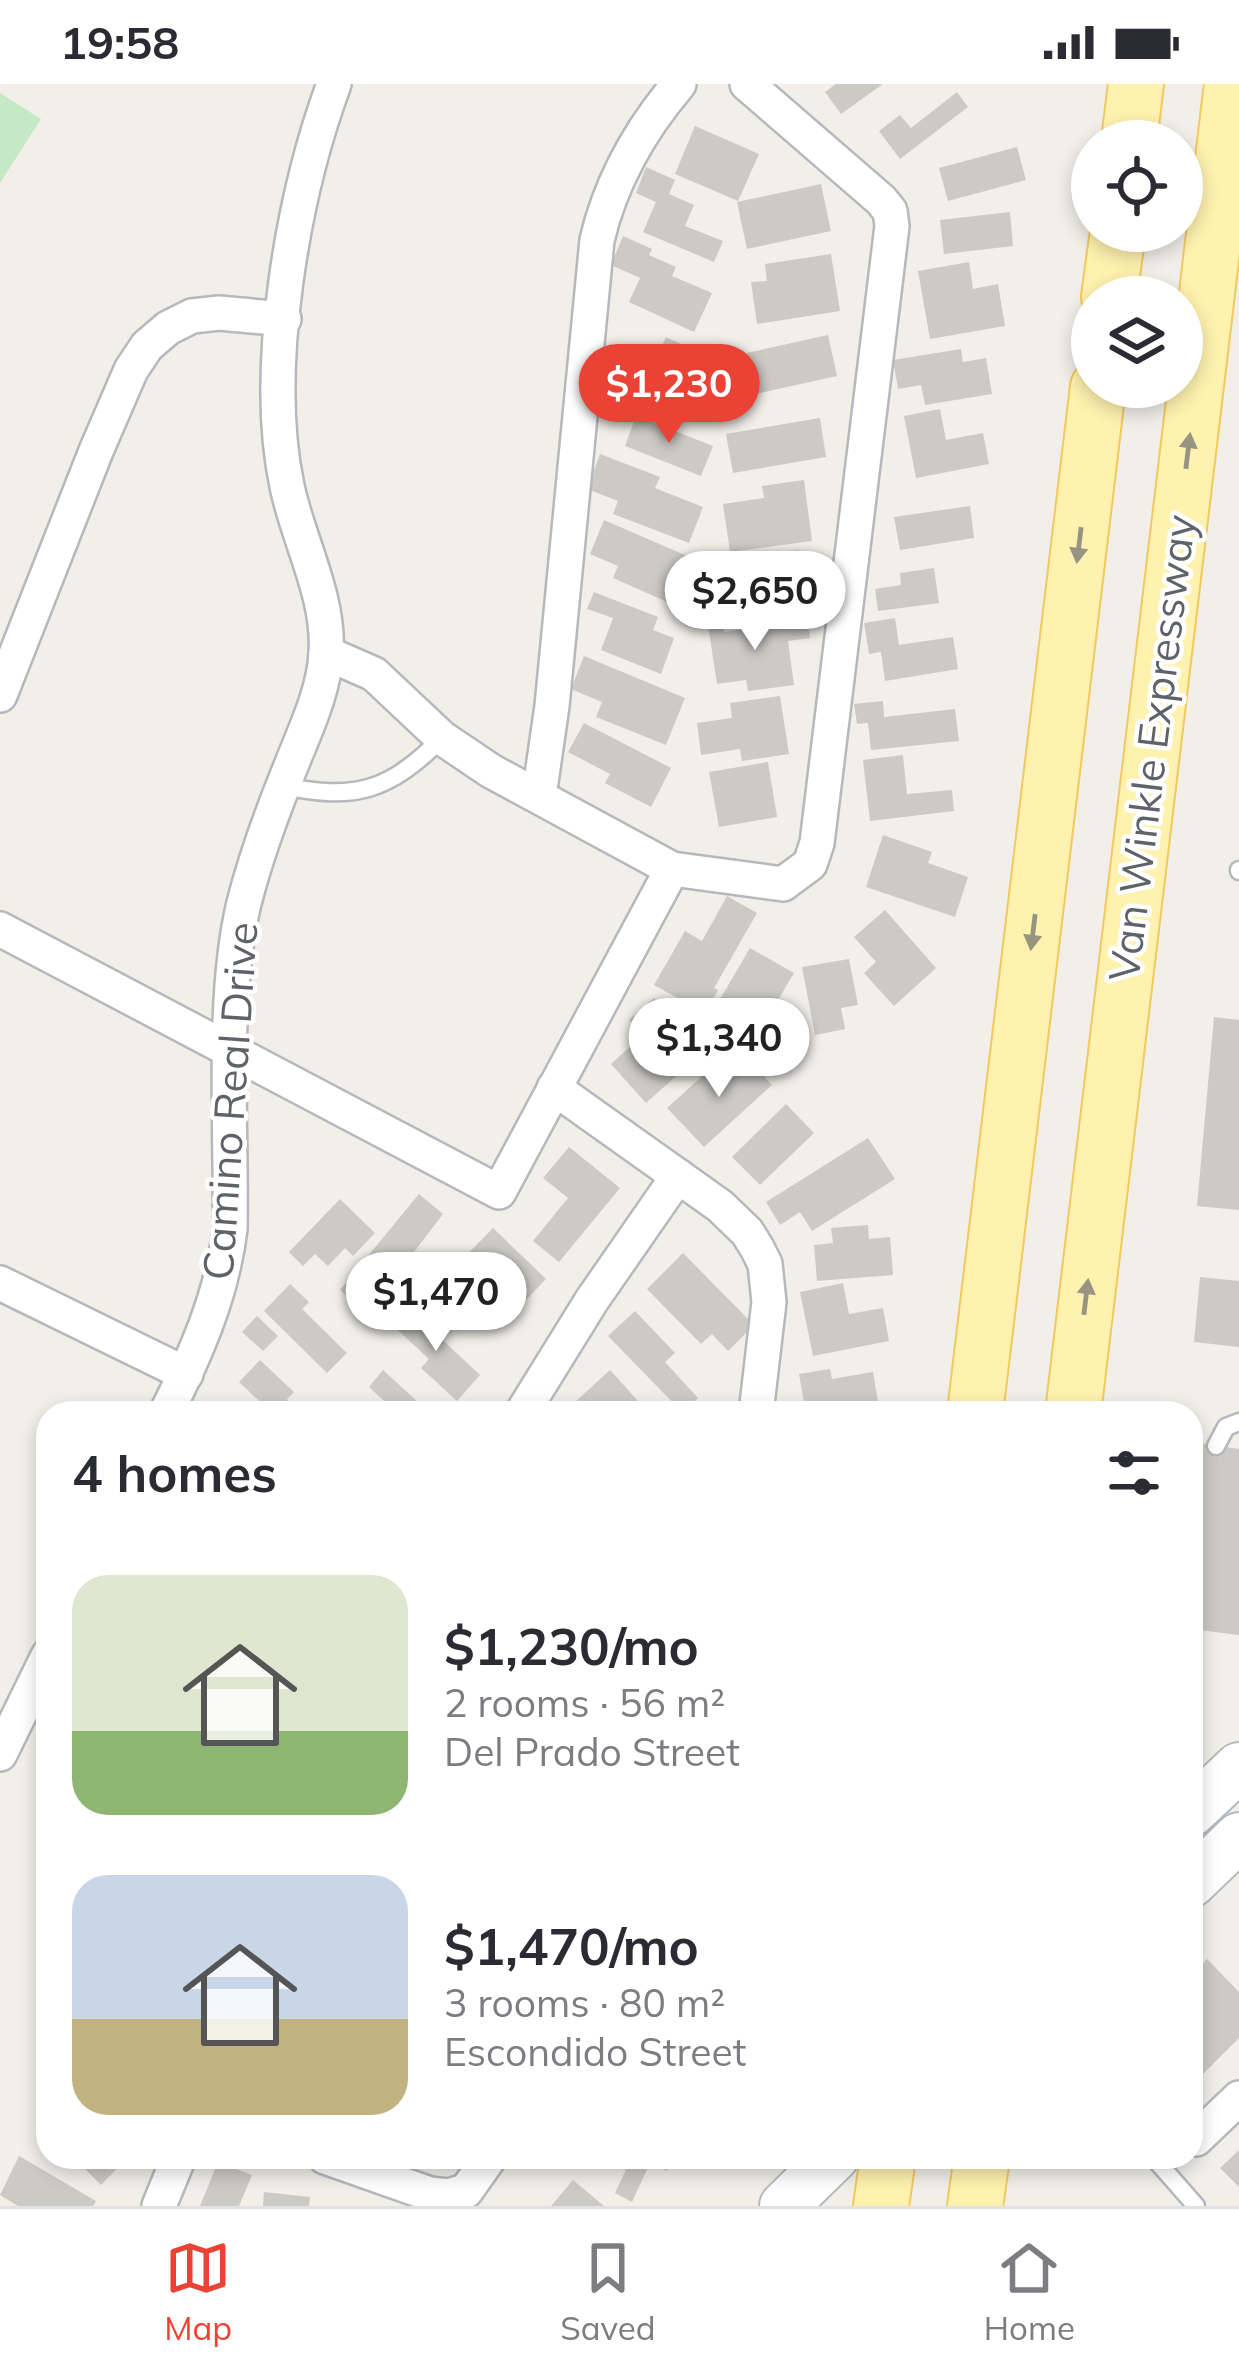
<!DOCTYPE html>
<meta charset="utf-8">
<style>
:root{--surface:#fff;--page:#f2f2f3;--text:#2b2b33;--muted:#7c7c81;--line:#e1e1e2;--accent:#ea4335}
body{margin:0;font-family:Mulish,sans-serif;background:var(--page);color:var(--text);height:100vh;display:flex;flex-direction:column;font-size:45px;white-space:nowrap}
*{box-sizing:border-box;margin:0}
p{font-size:39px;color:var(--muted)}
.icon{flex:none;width:66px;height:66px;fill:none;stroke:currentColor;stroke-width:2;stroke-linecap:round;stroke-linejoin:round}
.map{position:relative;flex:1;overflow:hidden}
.panel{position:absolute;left:36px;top:1317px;width:1167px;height:768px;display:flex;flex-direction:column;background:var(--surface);border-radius:36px;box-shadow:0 6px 18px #0003}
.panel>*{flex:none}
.buttons{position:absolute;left:1071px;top:36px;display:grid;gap:24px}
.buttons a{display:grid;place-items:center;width:132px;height:132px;border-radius:50%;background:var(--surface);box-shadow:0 6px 18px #0003;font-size:60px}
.price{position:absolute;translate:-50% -102px;padding:0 27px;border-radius:42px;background:#fff;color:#222;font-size:39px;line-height:78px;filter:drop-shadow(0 3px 6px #0008)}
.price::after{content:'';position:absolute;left:50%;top:72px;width:36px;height:27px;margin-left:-18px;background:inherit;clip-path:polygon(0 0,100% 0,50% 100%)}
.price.active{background:var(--accent);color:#fff}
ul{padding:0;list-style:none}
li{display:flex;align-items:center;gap:36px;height:300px;padding:0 36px}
li span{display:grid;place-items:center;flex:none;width:336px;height:240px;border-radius:36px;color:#555}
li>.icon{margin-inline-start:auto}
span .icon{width:144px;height:144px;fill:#fffc;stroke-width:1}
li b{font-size:51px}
h2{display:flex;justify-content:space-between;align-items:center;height:144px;padding:0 36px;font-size:51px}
.status{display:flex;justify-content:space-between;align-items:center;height:84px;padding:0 60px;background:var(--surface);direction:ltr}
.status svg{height:33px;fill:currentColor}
.menu{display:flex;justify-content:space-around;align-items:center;height:168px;border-top:3px solid var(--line);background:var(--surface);font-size:33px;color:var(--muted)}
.menu a{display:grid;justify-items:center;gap:6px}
.menu .active{color:var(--accent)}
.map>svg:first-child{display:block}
.green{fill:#c5e8c5}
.building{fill:#cccac5}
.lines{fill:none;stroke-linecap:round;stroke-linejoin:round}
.service-casing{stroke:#b5b8bc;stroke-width:21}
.minor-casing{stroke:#b5b8bc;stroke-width:38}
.secondary-casing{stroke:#b6babf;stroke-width:52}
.primary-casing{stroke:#f2c960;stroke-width:58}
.service{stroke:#fff;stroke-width:16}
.minor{stroke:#fff;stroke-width:33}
.secondary{stroke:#fff;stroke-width:48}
.primary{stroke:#fff2af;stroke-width:54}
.oneway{fill:#979581}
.labels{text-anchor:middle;stroke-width:9;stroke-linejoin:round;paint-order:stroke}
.street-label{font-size:42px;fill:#5f6368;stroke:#fff}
</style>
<div class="status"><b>19:58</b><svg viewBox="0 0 49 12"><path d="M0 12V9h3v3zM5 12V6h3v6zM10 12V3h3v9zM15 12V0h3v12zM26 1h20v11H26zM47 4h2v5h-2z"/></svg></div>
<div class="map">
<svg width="1239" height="2122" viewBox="0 0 1239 2122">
<rect width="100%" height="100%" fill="#f1efe8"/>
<polygon class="green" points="0,9 41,35 0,99"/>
<g class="building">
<polygon points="836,0 883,0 841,30 825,8"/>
<polygon points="957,8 968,23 900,75 879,47 900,31 911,44"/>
<polygon points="695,42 759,70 738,117 675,90"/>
<polygon points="1017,63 1026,96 948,117 939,84"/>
<polygon points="646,83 675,96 669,110 694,121 685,142 723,157 714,178 643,148 656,118 636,109"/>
<polygon points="821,100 831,147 747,165 737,118"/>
<polygon points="1010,128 1013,162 944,170 940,136"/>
<polygon points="623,152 652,165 649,171 676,183 672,192 712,209 694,248 629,218 640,194 611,181"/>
<polygon points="831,170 840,227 757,240 751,198 767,197 765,180"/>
<polygon points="969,178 973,205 998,200 1005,242 930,255 918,187"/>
<polygon points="828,251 837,292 751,311 742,270"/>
<polygon points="666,253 710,273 691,315 647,294"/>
<polygon points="961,265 963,278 986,274 992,310 925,321 921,301 898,305 893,276"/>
<polygon points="940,325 946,356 983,349 989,380 916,394 904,332"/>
<polygon points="636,332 713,362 701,392 625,362"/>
<polygon points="820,334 826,373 733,389 726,350"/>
<polygon points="600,370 660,393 655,404 703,423 689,459 613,430 618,417 587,405"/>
<polygon points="804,396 812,457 730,468 723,420 764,414 762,402"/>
<polygon points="970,422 974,454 900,466 894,433"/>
<polygon points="604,436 694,475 674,521 613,494 618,482 590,470"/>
<polygon points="799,466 809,528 744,538 743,526 716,530 710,493 751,487 748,474"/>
<polygon points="934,484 939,519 878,527 875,505 901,501 900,489"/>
<polygon points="594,508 658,533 653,546 674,554 661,590 601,566 613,534 587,525"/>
<polygon points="722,532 724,548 807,536 810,554 788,557 794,601 748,607 746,596 717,600 707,534"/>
<polygon points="895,534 899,561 953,553 958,585 885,597 881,568 869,570 864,539"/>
<polygon points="584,572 685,614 666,661 596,633 602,618 571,605"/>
<polygon points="780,612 789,670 742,677 740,665 701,671 697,639 732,634 730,619"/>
<polygon points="883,617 884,633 955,625 959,657 871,666 868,639 857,640 854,620"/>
<polygon points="584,639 671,684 651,723 605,699 610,690 568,668"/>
<polygon points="903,671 907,710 952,706 954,727 870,737 863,676"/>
<polygon points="768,678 777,733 719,743 709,688"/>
<polygon points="883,751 932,768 928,779 968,793 955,833 866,803"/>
<polygon points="727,812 757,829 714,904 718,906 705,929 654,901 685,847 702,857"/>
<polygon points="885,826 936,884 894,922 864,889 876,878 854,853"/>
<polygon points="750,864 794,889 775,921 766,916 751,942 716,922"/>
<polygon points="849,875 858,921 841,924 845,945 815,951 802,883"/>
<polygon points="654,914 702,969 646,1019 611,980 643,951 629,936"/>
<polygon points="1214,933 1239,936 1239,1126 1197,1122"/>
<polygon points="746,973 772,1001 704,1063 667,1024 710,985 721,996"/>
<polygon points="786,1020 814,1049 760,1101 732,1073"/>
<polygon points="868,1054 895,1095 812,1147 800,1128 780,1141 766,1118"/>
<polygon points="569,1063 620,1104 559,1178 533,1157 568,1114 543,1094"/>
<polygon points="419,1110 443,1130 401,1185 392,1178 356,1220 340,1206"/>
<polygon points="340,1115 375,1149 353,1172 345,1164 328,1182 315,1170 303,1182 289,1168"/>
<polygon points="868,1141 869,1155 890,1153 893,1191 817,1197 814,1161 833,1159 831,1144"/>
<polygon points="493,1144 546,1195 526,1216 491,1183 476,1199 457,1181"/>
<polygon points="683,1169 754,1241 728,1267 712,1250 701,1260 647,1205"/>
<polygon points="1200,1193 1239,1197 1239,1263 1194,1258"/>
<polygon points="843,1199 849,1230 883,1224 889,1257 813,1272 800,1208"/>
<polygon points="290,1200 309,1218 302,1225 347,1269 327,1289 264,1227"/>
<polygon points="404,1220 480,1291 457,1317 421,1284 429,1275 389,1238"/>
<polygon points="635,1227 675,1269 665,1278 698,1314 683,1329 608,1252"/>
<polygon points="257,1232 278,1252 263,1267 242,1248"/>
<polygon points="260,1276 294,1308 287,1315 301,1329 272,1329 239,1298"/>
<polygon points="830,1285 832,1295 873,1288 880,1329 806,1329 799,1290"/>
<polygon points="383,1286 430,1329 397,1329 369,1303"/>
<polygon points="610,1286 638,1317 625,1329 585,1329 575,1318"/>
<polygon points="1191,1358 1239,1365 1239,1551 1191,1545"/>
<polygon points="1207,1875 1239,1908 1239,1954 1191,2002 1191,1891"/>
<polygon points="1239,2066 1239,2103 1220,2084"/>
<polygon points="19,2072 96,2117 93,2122 18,2122 0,2111"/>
<polygon points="73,2073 128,2073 101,2101"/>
<polygon points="613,2073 674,2073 667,2087 650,2079 632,2118 615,2109 626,2086 610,2078"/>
<polygon points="218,2078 252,2091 239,2122 200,2122"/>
<polygon points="573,2096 604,2122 551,2122"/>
<polygon points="264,2108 310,2113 309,2122 263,2122"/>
</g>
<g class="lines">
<defs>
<g id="service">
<path d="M283 702C356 717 389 707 442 654"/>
<polyline points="1239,786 1239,787"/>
<polyline points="1216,1362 1226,1343 1239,1338"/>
<polyline points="1153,2073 1196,2122"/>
</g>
<g id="minor">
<polyline points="326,569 374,590 442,654 491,687 672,785 783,800 810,780 817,759 892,142 890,127 881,116 747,0"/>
<polyline points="0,611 96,367 131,286 147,262 168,244 192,232 219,229 284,235"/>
<path d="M539 712 552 622 597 156C611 97 639 47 679 0"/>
<polyline points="0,845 499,1108 672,785"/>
<polyline points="554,1004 720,1122 747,1148 757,1164 765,1180 769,1218 756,1329"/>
<polyline points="0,1199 186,1290"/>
<path d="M166 1329C196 1270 222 1211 230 1145 232 1045 221 915 244 819 256 772 273 726 291 682 305 646 324 608 326 569 330 513 298 456 287 402 262 285 293 111 334 0"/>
<polyline points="522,1329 592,1216 678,1092"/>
<polyline points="0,1670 48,1572"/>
<polyline points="1196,2055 1239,2014"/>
<polyline points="325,2073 430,2110 448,2112 466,2107 490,2073"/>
<polyline points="159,2122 179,2073"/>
</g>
<g id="secondary">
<polyline points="1191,1728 1239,1683"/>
<polyline points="1191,1799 1239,1753"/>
<polyline points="784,2122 834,2073"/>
</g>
<g id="primary">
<polyline points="1129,57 1136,0"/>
<polyline points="1109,213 1118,147"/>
<polyline points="975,1329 1098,303"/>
<polyline points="1073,1329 1232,0"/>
<polyline points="881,2122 888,2073"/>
<polyline points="975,2122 982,2073"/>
</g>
</defs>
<use href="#service" class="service-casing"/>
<use href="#minor" class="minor-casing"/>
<use href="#secondary" class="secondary-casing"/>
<use href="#primary" class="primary-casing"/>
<use href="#service" class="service"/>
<use href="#minor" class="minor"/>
<use href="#secondary" class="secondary"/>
<use href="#primary" class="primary"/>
</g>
<defs><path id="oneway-solid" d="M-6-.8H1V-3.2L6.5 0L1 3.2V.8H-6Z" transform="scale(3)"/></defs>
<g class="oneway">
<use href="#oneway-solid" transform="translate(1188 367) rotate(-83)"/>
<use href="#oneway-solid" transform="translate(1079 461) rotate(97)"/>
<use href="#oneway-solid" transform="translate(1033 848) rotate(97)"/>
<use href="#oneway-solid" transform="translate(1086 1213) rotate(-83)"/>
</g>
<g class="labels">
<g class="street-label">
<text transform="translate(1152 664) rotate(-83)" y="15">Van Winkle Expressway</text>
<text transform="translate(230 1017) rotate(-86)" y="15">Camino Real Drive</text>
</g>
</g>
</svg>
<div class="buttons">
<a><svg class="icon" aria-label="locate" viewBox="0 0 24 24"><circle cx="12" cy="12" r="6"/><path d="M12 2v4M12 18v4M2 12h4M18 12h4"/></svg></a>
<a><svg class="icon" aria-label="layers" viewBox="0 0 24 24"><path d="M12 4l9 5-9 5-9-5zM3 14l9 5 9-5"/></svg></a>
</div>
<b class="price active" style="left:669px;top:362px">$1,230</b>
<b class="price" style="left:755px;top:569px">$2,650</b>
<b class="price" style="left:719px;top:1016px">$1,340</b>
<b class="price" style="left:436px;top:1270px">$1,470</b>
<section class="panel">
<h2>4 homes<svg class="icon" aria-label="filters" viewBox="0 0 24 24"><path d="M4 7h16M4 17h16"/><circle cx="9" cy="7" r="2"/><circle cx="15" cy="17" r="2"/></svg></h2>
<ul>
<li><span style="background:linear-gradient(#dfe7d0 65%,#8fb573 0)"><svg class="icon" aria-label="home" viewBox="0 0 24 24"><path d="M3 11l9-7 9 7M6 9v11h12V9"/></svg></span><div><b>$1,230/mo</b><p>2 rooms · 56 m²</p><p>Del Prado Street</p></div></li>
<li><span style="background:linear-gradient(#c9d6e8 60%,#c2b280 0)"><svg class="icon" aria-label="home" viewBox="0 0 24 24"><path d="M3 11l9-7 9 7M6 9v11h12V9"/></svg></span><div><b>$1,470/mo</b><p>3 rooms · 80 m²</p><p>Escondido Street</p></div></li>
</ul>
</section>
</div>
<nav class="menu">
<a class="active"><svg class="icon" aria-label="map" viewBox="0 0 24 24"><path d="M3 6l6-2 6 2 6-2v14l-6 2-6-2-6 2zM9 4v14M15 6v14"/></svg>Map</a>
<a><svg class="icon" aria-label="saved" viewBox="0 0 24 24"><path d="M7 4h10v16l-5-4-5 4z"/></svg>Saved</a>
<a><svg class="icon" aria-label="home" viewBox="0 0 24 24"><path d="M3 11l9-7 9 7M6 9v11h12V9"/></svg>Home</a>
</nav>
